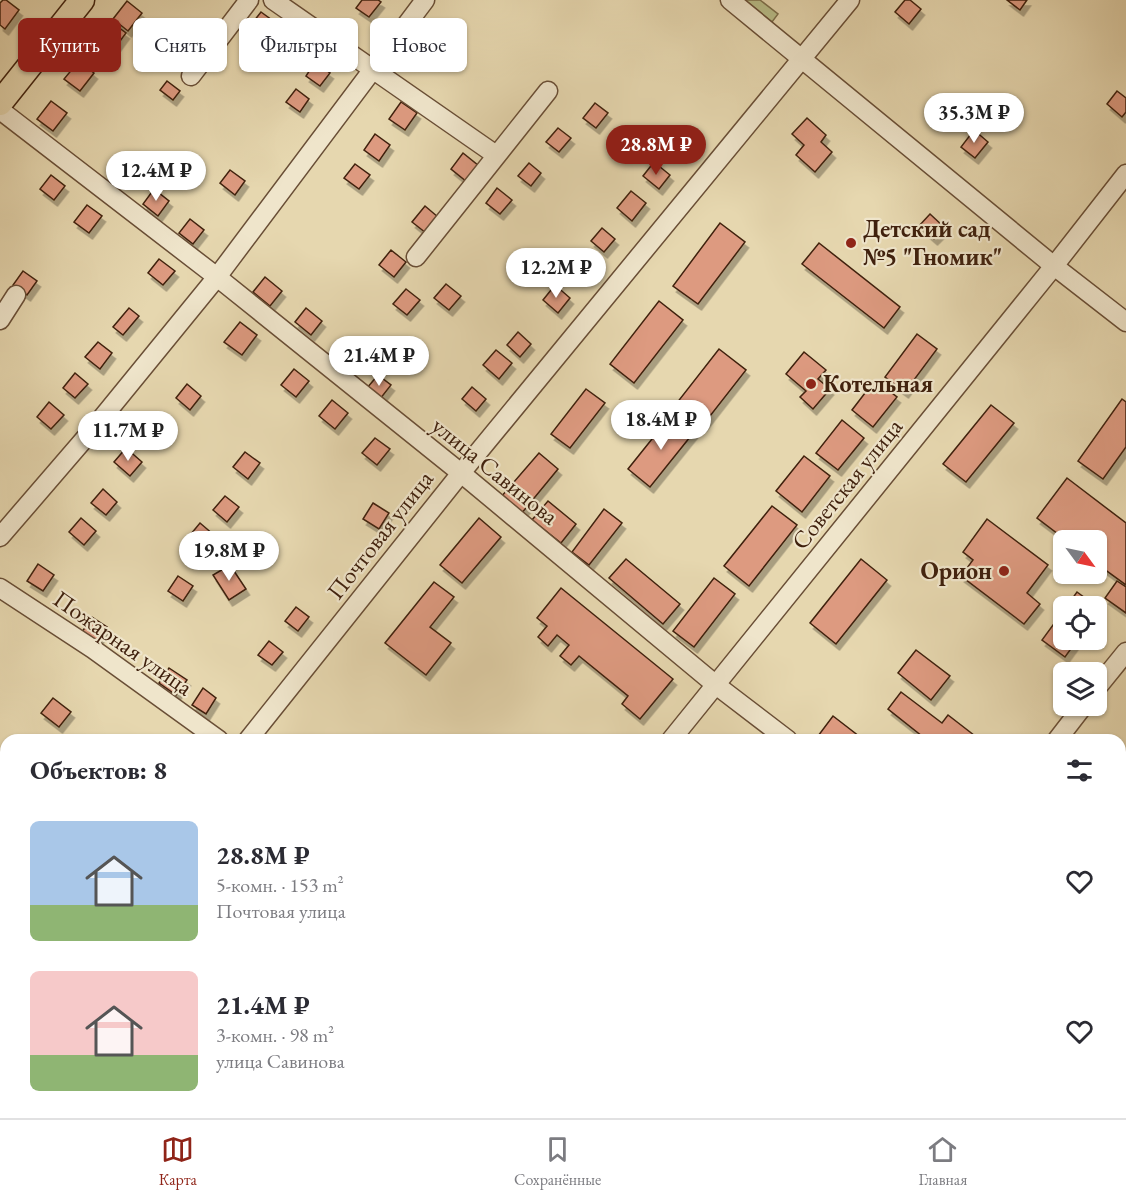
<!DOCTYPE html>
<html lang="ru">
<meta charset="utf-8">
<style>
:root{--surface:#fff;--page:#f7f7f7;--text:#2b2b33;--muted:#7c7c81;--line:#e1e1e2;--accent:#8f2418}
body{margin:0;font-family:"EB Garamond",serif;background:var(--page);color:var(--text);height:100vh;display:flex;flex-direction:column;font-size:22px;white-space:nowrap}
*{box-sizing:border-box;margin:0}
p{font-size:20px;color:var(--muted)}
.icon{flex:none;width:33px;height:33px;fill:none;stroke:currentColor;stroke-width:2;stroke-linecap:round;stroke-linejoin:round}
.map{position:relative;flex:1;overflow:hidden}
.side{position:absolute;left:0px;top:734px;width:1126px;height:386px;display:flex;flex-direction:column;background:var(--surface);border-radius:18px 18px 0 0;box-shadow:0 2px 4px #0004}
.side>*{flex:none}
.banner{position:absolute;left:18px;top:18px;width:600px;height:54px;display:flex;gap:12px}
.needle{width:39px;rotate:123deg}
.fabs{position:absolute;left:1053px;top:530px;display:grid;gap:12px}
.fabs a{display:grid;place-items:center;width:54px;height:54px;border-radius:9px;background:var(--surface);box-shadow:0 2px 4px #0004;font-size:30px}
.price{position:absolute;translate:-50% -51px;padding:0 14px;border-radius:21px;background:#fff;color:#222;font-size:20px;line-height:39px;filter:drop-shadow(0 2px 3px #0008)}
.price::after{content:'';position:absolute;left:50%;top:36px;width:18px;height:14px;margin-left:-9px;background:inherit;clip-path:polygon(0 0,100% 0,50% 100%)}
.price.current{background:var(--accent);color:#fff}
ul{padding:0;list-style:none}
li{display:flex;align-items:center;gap:18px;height:150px;padding:0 30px}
li span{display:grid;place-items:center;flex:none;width:168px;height:120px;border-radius:9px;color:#555}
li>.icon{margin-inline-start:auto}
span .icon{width:72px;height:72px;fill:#fffc;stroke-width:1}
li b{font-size:26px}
h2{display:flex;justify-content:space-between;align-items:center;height:72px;padding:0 30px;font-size:26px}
.chip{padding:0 21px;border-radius:9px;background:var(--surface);box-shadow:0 2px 4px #0004;font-size:21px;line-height:54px}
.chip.current{background:var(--accent);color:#fff}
.tab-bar{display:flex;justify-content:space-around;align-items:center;height:84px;border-top:2px solid var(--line);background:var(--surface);font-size:16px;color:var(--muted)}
.tab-bar a{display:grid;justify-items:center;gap:3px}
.tab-bar .current{color:var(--accent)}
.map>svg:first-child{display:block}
.green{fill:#b8bd88;stroke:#7c6e4a;stroke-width:1.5}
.building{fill:#dd9a80;stroke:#3f200d;stroke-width:1.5;filter:url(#shadow)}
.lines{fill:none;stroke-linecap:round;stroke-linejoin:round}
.minor-casing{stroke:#694e36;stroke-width:21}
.major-casing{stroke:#3f200d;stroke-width:27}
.minor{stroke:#efe5cb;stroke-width:18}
.major{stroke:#e6d7af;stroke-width:24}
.rail-casing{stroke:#3f200d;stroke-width:6}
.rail{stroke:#efe5cb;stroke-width:4;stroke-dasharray:11;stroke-linecap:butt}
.poi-dot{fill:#8f2418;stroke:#efe5cb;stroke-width:2}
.labels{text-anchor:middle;stroke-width:4.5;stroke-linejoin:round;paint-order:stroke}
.poi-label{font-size:24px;font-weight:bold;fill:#3f200d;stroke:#efe5cb;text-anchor:start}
.street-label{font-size:24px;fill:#3f200d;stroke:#efe5cb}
</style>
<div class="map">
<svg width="1126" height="1118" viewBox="0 0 1126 1118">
<defs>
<filter id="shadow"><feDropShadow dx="3.5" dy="6" stdDeviation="0" flood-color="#0004"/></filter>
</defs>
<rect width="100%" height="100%" fill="#e6d7af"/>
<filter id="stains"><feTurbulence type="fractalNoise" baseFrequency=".00333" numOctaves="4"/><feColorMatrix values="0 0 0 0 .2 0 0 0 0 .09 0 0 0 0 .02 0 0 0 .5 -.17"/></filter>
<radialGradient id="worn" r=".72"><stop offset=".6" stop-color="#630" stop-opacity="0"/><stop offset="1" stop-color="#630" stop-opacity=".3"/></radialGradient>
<polygon class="green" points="745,0 760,0 778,14 772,22"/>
<g class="building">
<polygon points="3,0 6,0 19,10 5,29 0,25 0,3"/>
<polygon points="362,0 378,0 381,2 369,17 356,8"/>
<polygon points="905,0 910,0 921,9 909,24 895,12"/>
<polygon points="1007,0 1027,0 1020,10"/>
<polygon points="127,1 142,13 128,31 113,19"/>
<polygon points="261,12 276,23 265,38 250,26"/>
<polygon points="110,21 126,33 112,52 96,40"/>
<polygon points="191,40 205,50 194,65 180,54"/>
<polygon points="79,61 94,73 80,91 64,79"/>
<polygon points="315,62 330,73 320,86 306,76"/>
<polygon points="167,81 180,91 173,100 160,90"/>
<polygon points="296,89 309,99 300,112 286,102"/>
<polygon points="1117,91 1126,98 1126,112 1122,117 1107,104"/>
<polygon points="51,101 67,113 53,131 37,119"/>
<polygon points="401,102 417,113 405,130 389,119"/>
<polygon points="595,103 608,113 596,128 583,118"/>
<polygon points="807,118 826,135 821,142 832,152 815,172 796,155 804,145 792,134"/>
<polygon points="558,128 571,138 559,152 546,142"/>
<polygon points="679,130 694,143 684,155 668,143"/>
<polygon points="974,130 988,142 975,158 961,147"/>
<polygon points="375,134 390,145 379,161 364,150"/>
<polygon points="463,153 479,166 467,182 451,169"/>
<polygon points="654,162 670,175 659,189 643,176"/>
<polygon points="529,163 541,173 531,186 518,176"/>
<polygon points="355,164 370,175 359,189 344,178"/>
<polygon points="230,170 245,181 235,195 220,183"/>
<polygon points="51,175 65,186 54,200 40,189"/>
<polygon points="497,188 512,200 500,214 486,203"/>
<polygon points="154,189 169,201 158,216 143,204"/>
<polygon points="631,191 646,203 632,221 617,208"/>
<polygon points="87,205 102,216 89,233 74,222"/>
<polygon points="425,206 438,217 426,233 412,222"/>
<polygon points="930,214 945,228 934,239 919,226"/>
<polygon points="190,219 204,230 193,244 179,233"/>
<polygon points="720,223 745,242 698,304 673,286"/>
<polygon points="602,228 615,239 604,252 591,241"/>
<polygon points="819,243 900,307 884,328 802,264"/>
<polygon points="391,250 406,262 394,277 379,265"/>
<polygon points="159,259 175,271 163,285 148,273"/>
<polygon points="23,271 37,281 27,295 13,285"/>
<polygon points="265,277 282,291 270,306 253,292"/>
<polygon points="446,284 461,296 449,310 434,298"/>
<polygon points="555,285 570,298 558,313 543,300"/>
<polygon points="406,289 420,300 407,315 393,304"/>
<polygon points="659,301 683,320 634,383 610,364"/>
<polygon points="129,308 139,316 123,335 113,327"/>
<polygon points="306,308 322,321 311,335 295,322"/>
<polygon points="240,322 257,335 242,355 224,342"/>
<polygon points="518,332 531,344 520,357 507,345"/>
<polygon points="917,334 937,349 905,392 885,377"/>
<polygon points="98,342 112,353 100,369 85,357"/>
<polygon points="719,349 746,370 703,425 676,404"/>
<polygon points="496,350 512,363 499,379 483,365"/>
<polygon points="804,352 826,370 818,379 830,389 813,409 800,397 806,391 786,374"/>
<polygon points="294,369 309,381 296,397 281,385"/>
<polygon points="75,373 88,384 75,398 63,388"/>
<polygon points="378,375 391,385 380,399 367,388"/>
<polygon points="875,380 897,397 873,427 852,410"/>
<polygon points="187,384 201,396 190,410 176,398"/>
<polygon points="472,387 486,399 476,411 462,399"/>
<polygon points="586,389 605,403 570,448 551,434"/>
<polygon points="1122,399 1126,402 1126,447 1103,479 1078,461"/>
<polygon points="332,400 348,413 335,429 319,416"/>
<polygon points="49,402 64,415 51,429 37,417"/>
<polygon points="991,405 1014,423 966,482 943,464"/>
<polygon points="672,414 694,432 650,487 628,469"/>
<polygon points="842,420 864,438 838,470 816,453"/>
<polygon points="375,438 390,449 377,465 362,453"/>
<polygon points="126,448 142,462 130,476 114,462"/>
<polygon points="245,452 260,463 248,479 233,467"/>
<polygon points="539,453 558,469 521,514 501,497"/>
<polygon points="804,456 830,476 802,512 776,491"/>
<polygon points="1067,478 1126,523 1126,585 1096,563 1096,540 1066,540 1037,518"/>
<polygon points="103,489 117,502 106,515 91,503"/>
<polygon points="225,496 239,507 227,522 213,510"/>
<polygon points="548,501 576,524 561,543 532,520"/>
<polygon points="373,503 389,513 379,529 363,519"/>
<polygon points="772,506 797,525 749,586 724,566"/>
<polygon points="604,509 622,523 589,565 572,552"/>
<polygon points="81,518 96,531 84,545 69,532"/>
<polygon points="479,518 501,537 462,583 440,565"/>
<polygon points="987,519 1048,565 1027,593 1040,604 1024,624 961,576 973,560 963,552"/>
<polygon points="200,523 214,535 200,552 186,540"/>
<polygon points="626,559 680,604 663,624 609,578"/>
<polygon points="861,559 887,580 836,644 810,623"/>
<polygon points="38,564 54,575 43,591 27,581"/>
<polygon points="230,565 246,589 229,600 213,575"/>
<polygon points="178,576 193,586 183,601 168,591"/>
<polygon points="714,578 735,594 694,647 673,631"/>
<polygon points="1117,581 1126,587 1126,613 1105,598"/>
<polygon points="434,582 454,597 430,627 451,643 426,675 385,643"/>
<polygon points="561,588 673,679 640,719 622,704 628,696 579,656 571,665 560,656 569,645 557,635 548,646 538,637 547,626 537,618"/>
<polygon points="1077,592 1100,609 1096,614 1096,606 1067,606"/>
<polygon points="296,607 309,617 298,631 285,621"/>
<polygon points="1064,610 1064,639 1078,639 1065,657 1042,640"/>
<polygon points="92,617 107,627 97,641 82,632"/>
<polygon points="269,641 283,652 272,665 258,655"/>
<polygon points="916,650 950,676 931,700 898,673"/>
<polygon points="169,668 187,680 176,695 159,683"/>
<polygon points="203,688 216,698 206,714 192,705"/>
<polygon points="901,692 942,723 948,715 979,739 927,740 888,709"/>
<polygon points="53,698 71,712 59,727 41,713"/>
<polygon points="833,716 864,740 815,740"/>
<polygon points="6,1103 6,1113 21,1113 16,1118 4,1118 0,1115 0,1109"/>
<polygon points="162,1113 168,1113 175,1118 158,1118"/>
<polygon points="462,1113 485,1113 481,1118 467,1118 461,1114"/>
<polygon points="582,1113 595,1113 600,1116 599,1118 579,1118"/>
</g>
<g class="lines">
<defs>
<g id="minor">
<polyline points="273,0 496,155"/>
<polyline points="730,0 1054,266 1126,322"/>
<polyline points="191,76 249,0"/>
<polyline points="0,110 217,277 461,473 716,685 788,740"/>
<polyline points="416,257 548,91"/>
<polyline points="0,320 16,295"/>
<polyline points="0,537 93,429 217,277 425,0"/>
<polyline points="0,588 93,649 219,740"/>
<polyline points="1096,689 1126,652"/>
<polyline points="248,740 461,473 850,0"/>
<polyline points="671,740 1054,266 1126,174"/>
<polyline points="1057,740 1084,705"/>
<polyline points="0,1043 6,1036"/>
<polyline points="104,1113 111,1118"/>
<polyline points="531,1113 538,1118"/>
<polyline points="230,1118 235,1113"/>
<polyline points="755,1118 759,1113"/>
</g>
<polyline id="major" points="0,103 82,0"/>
</defs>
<use href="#minor" class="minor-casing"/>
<use href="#major" class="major-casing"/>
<use href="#minor" class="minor"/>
<use href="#major" class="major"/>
<defs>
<g id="rail">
<polyline points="1120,1041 1126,1034"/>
<polyline points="1120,1056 1126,1049"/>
<polyline points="1059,1118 1063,1113"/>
<polyline points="1070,1118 1074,1113"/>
</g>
</defs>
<use href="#rail" class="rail-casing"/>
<use href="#rail" class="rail"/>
</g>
<g class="poi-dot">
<circle cx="851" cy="243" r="6"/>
<circle cx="811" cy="384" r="6"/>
<circle cx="1004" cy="571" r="6"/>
</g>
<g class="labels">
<g class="poi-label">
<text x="863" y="237">Детский сад<tspan x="863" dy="28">№5 "Гномик"</tspan></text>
<text x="823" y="392">Котельная</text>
<text x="992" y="579" text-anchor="end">Орион</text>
</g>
<g class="street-label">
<text transform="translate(495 471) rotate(39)" y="8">улица Савинова</text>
<text transform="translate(847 484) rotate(-51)" y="8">Советская улица</text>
<text transform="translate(380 535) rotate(-52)" y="8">Почтовая улица</text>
<text transform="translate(123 643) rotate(35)" y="8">Пожарная улица</text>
</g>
</g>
<rect width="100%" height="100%" filter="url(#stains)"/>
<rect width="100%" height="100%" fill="url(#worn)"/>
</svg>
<div class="fabs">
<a><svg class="needle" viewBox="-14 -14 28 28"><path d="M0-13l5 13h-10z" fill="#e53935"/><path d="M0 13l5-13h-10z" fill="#7c7c81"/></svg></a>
<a><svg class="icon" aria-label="locate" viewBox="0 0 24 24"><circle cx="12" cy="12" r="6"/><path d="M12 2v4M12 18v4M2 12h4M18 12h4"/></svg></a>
<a><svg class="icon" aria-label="layers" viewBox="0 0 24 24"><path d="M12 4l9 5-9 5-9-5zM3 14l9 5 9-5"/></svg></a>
</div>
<b class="price" style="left:974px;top:144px">35.3M ₽</b>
<b class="price current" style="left:656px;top:176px">28.8M ₽</b>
<b class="price" style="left:156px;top:202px">12.4M ₽</b>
<b class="price" style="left:556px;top:299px">12.2M ₽</b>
<b class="price" style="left:379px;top:387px">21.4M ₽</b>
<b class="price" style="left:661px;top:451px">18.4M ₽</b>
<b class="price" style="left:128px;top:462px">11.7M ₽</b>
<b class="price" style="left:229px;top:582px">19.8M ₽</b>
<div class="banner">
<a class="chip current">Купить</a>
<a class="chip">Снять</a>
<a class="chip">Фильтры</a>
<a class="chip">Новое</a>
</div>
<section class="side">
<h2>Объектов: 8<svg class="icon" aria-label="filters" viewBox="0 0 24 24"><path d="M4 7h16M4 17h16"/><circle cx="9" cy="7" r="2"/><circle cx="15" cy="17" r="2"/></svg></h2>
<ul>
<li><span style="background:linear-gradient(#a9c7e8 70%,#8fb573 0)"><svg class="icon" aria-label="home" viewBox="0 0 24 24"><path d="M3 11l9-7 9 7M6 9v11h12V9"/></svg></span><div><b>28.8M ₽</b><p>5-комн. · 153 m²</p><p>Почтовая улица</p></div><svg class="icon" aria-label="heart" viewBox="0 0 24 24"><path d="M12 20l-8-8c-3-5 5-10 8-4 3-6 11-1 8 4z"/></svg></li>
<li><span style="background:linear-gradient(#f6c9c9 70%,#8fb573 0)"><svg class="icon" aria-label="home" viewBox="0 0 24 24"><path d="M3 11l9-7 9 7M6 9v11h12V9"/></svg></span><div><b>21.4M ₽</b><p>3-комн. · 98 m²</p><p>улица Савинова</p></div><svg class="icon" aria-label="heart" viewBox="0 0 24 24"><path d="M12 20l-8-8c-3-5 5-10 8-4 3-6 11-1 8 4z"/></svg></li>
</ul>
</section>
</div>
<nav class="tab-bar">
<a class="current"><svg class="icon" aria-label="map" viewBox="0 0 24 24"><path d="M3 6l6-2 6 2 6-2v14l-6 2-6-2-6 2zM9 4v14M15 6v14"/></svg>Карта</a>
<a><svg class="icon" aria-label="saved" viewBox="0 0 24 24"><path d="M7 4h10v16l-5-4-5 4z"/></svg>Сохранённые</a>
<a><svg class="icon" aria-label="home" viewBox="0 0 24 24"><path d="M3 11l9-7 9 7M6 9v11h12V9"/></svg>Главная</a>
</nav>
